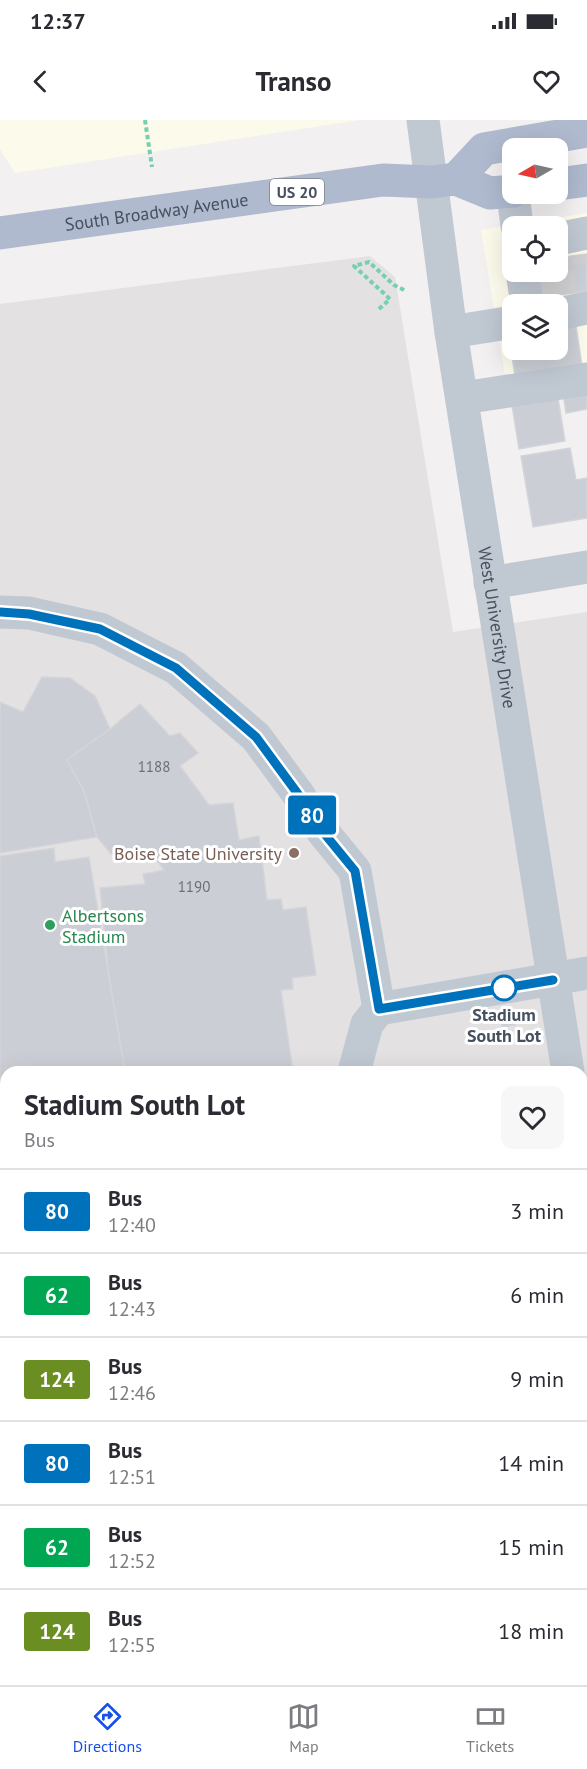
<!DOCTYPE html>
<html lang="en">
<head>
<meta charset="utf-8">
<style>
  :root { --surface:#fff; --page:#f7f7f7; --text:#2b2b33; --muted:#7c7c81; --line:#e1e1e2; --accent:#1650e6 }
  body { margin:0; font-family:"PT Sans",sans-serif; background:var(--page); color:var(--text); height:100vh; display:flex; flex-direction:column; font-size:22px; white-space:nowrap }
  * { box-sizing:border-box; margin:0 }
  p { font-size:20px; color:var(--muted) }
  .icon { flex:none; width:33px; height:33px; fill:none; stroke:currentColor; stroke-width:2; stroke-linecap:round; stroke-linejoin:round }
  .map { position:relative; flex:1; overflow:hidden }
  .drawer { position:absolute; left:0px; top:946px; width:588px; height:620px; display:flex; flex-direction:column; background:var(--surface); border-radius:18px 18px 0 0; box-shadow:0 6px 24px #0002 }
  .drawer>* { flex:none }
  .badge { padding:0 12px; border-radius:4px; font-size:21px; line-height:39px }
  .needle { width:39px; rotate:261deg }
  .fabs { position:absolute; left:502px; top:18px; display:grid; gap:12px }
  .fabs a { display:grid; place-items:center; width:66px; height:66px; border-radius:12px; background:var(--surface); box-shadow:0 6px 24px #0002; font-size:30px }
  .map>.badge { position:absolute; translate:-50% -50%; box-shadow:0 0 0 3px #fff }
  .round { display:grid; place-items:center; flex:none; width:63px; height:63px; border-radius:12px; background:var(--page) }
  .headline { display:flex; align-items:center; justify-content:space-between; height:102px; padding:0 24px }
  h1 { font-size:28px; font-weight:700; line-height:45px }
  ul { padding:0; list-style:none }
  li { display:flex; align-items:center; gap:18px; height:84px; padding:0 24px; border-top:2px solid var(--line) }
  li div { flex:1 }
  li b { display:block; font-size:22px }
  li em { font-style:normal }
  li .badge { min-width:66px; font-weight:700; text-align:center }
  .status { display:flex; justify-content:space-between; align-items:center; height:42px; padding:0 30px; background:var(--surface); direction:ltr }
  .status svg { height:16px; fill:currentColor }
  header { display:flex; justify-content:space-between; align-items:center; height:78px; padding:0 24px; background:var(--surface); font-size:27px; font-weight:700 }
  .tabs { display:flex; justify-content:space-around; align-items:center; height:84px; border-top:2px solid var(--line); background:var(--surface); font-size:16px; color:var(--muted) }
  .tabs a { display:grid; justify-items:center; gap:3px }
  .tabs .current { color:var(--accent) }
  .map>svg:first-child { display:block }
  .commercial { fill:#fcfaea; fill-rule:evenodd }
  .education { fill:#e3e1e2; fill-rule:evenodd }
  .green { fill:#bef0d9 }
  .building { fill:#ccced5; stroke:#d4d5db; stroke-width:1.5 }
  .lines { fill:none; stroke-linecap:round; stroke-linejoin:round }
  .minor-tunnel { stroke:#d0d0d3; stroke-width:33; stroke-dasharray:33 16; stroke-linecap:butt }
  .path { stroke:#75cfb1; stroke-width:4; stroke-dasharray:4.5 3; stroke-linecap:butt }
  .minor { stroke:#c0c8d2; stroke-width:33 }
  .major { stroke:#afbacf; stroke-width:33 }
  .line-casing { stroke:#fff; stroke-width:14 }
  .line { stroke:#0072bc; stroke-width:9 }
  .education-dot { fill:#8d6e63; stroke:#fff; stroke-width:2 }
  .leisure-dot { fill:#2e9e5b; stroke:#fff; stroke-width:2 }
  .stop-dot { fill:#fff; stroke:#0072bc; stroke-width:3 }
  .labels { text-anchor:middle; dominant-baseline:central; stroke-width:6; stroke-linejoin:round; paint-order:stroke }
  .number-label { font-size:15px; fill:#68707c }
  .shield { fill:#fff; stroke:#7e848e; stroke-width:1.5 }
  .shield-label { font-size:16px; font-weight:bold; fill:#47505e }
  .street-label { font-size:18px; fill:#47505e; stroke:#fff }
  .education-label { font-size:18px; fill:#785e54; stroke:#fff; text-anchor:end }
  .leisure-label { font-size:18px; fill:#27864d; stroke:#fff; text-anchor:start }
  .stop-label { font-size:18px; font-weight:bold; fill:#47505e; stroke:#fff }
</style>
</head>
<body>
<div class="status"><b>12:37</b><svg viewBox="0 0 49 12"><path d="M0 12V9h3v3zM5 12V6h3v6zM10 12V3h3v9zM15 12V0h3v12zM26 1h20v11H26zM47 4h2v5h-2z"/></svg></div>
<header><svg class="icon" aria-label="back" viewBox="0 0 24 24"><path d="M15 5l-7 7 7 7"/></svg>Transo<svg class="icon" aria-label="heart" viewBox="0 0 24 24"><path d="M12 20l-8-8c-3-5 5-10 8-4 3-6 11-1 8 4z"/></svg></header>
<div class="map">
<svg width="587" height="1565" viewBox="0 0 587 1565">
  <rect width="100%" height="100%" fill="#f2f0f0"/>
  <g class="commercial">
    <polygon points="0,0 360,0 15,53 0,29"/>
    <path d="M587,93V249L506,261L481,110ZM513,106H558V152H513ZM513,184H558V230H513Z"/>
  </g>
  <path class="education" d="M370,136L395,157L453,512L587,492V1565H0V184ZM6,952H582V1560H6Z"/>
  <polygon class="green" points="105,1560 410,1560 411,1565 106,1565"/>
  <g class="building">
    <polygon points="587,134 587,171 532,179 528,152 558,152 558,138"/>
    <polygon points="576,206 582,246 515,256 509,216 513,216 513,230 558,230 558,209"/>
    <polygon points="587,268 587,289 566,293 563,272"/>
    <polygon points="557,272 565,321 519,329 511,279"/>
    <polygon points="570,328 576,360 587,358 587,398 533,407 521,336"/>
    <polygon points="42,557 70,558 95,576 110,609 67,640 84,671 97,717 0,733 0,582 23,592"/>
    <polygon points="140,584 170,616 180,613 198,633 180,646 209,685 233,683 239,720 259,716 267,780 281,779 283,790 306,787 316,855 292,858 293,869 281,870 293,952 125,952 110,867 100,768 145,764 143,754 164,750 149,730 130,742 120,729 111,734 97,717 84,671 67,640 110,609"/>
    <polygon points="54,728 55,742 89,737 125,952 6,952 6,999 0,1000 0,736"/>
    <polygon points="514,893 515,905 502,907 500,895"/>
    <polygon points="6,1071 6,1182 0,1184 0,1075"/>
    <polygon points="0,1200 6,1227 6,1246 0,1246"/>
    <polygon points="516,1560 576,1560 577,1565 517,1565"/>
  </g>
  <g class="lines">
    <g class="minor-tunnel">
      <polyline points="586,134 587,142"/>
      <polyline points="557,152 560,175"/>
    </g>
    <g class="path">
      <polyline points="145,0 152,47"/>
      <polyline points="379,189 390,179 354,146 369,142 394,165 406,171"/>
    </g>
    <g class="minor">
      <path id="s1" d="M423,0L451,212L568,952"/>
      <polyline points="513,74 517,106"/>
      <polyline points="558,119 587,113"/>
      <polyline points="522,152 527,184"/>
      <polyline points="558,194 587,188"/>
      <polyline points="451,212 513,202"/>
      <polyline points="463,278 587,259"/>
      <polyline points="490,463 587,447"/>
      <polyline points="0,492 29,493 100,509 176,548 256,617 298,674 323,712 355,751 379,889"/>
      <polyline points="354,952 367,904 379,889 587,853"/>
      <polyline points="582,1035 587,1065"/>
      <polyline points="582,1156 587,1156"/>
      <polyline points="72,1565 72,1560"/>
    </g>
    <g class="major">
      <polyline points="456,59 484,29 587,11"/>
      <polyline points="558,64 587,60"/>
      <path id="s2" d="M0,113L383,60L432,62L456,59L490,73L513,71"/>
    </g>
  </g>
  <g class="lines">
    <defs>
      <polyline id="line" points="0,492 29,494 100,509 176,548 256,617 298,674 323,712 355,751 379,889 553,860"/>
    </defs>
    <use href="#line" class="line-casing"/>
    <use href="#line" class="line"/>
  </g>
  <circle class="education-dot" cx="294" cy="733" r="6"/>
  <circle class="leisure-dot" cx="50" cy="805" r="6"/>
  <circle class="stop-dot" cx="504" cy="868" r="12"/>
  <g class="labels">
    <g class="number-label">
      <text x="154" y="646">1188</text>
      <text x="194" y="766">1190</text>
    </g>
    <rect class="shield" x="270" y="59" width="54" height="26" rx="4.5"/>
    <g class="shield-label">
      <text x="297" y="72">US 20</text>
    </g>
    <g class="street-label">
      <text stroke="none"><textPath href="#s2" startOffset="158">South Broadway Avenue</textPath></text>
      <text stroke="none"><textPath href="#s1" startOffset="513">West University Drive</textPath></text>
    </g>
    <g class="education-label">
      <text x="282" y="733">Boise State University</text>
    </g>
    <g class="leisure-label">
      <text x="62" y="795">Albertsons<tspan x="62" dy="21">Stadium</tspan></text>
    </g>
    <g class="stop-label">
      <text x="504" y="894">Stadium<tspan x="504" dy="21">South Lot</tspan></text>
    </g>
  </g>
</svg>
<div class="fabs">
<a><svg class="needle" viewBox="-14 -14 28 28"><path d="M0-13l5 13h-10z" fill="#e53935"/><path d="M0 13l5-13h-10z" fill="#7c7c81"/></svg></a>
<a><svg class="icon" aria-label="locate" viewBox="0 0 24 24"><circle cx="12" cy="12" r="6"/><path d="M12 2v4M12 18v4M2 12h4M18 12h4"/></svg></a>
<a><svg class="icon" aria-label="layers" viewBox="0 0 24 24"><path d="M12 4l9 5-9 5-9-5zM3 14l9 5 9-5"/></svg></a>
</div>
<b class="badge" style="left:312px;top:695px;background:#0072bc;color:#fff">80</b>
<section class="drawer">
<div class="headline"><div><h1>Stadium South Lot</h1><p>Bus</p></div><a class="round"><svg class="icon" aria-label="heart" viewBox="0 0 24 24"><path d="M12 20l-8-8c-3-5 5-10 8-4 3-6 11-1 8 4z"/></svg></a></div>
<ul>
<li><span class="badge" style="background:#0072bc;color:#fff">80</span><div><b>Bus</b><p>12:40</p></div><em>3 min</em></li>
<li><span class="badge" style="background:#00a651;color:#fff">62</span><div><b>Bus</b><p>12:43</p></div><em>6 min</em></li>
<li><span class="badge" style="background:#6b8e23;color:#fff">124</span><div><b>Bus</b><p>12:46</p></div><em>9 min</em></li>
<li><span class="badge" style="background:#0072bc;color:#fff">80</span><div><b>Bus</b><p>12:51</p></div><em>14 min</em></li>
<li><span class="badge" style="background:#00a651;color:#fff">62</span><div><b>Bus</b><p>12:52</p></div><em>15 min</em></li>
<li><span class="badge" style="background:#6b8e23;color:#fff">124</span><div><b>Bus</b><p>12:55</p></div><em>18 min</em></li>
</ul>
</section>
</div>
<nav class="tabs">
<a class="current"><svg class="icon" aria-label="directions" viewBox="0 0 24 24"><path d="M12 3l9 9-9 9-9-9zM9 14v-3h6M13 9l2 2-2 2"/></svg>Directions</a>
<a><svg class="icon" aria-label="map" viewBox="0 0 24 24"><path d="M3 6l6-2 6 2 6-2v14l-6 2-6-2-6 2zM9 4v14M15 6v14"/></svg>Map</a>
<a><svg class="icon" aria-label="tickets" viewBox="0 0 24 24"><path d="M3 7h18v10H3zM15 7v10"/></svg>Tickets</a>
</nav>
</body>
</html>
